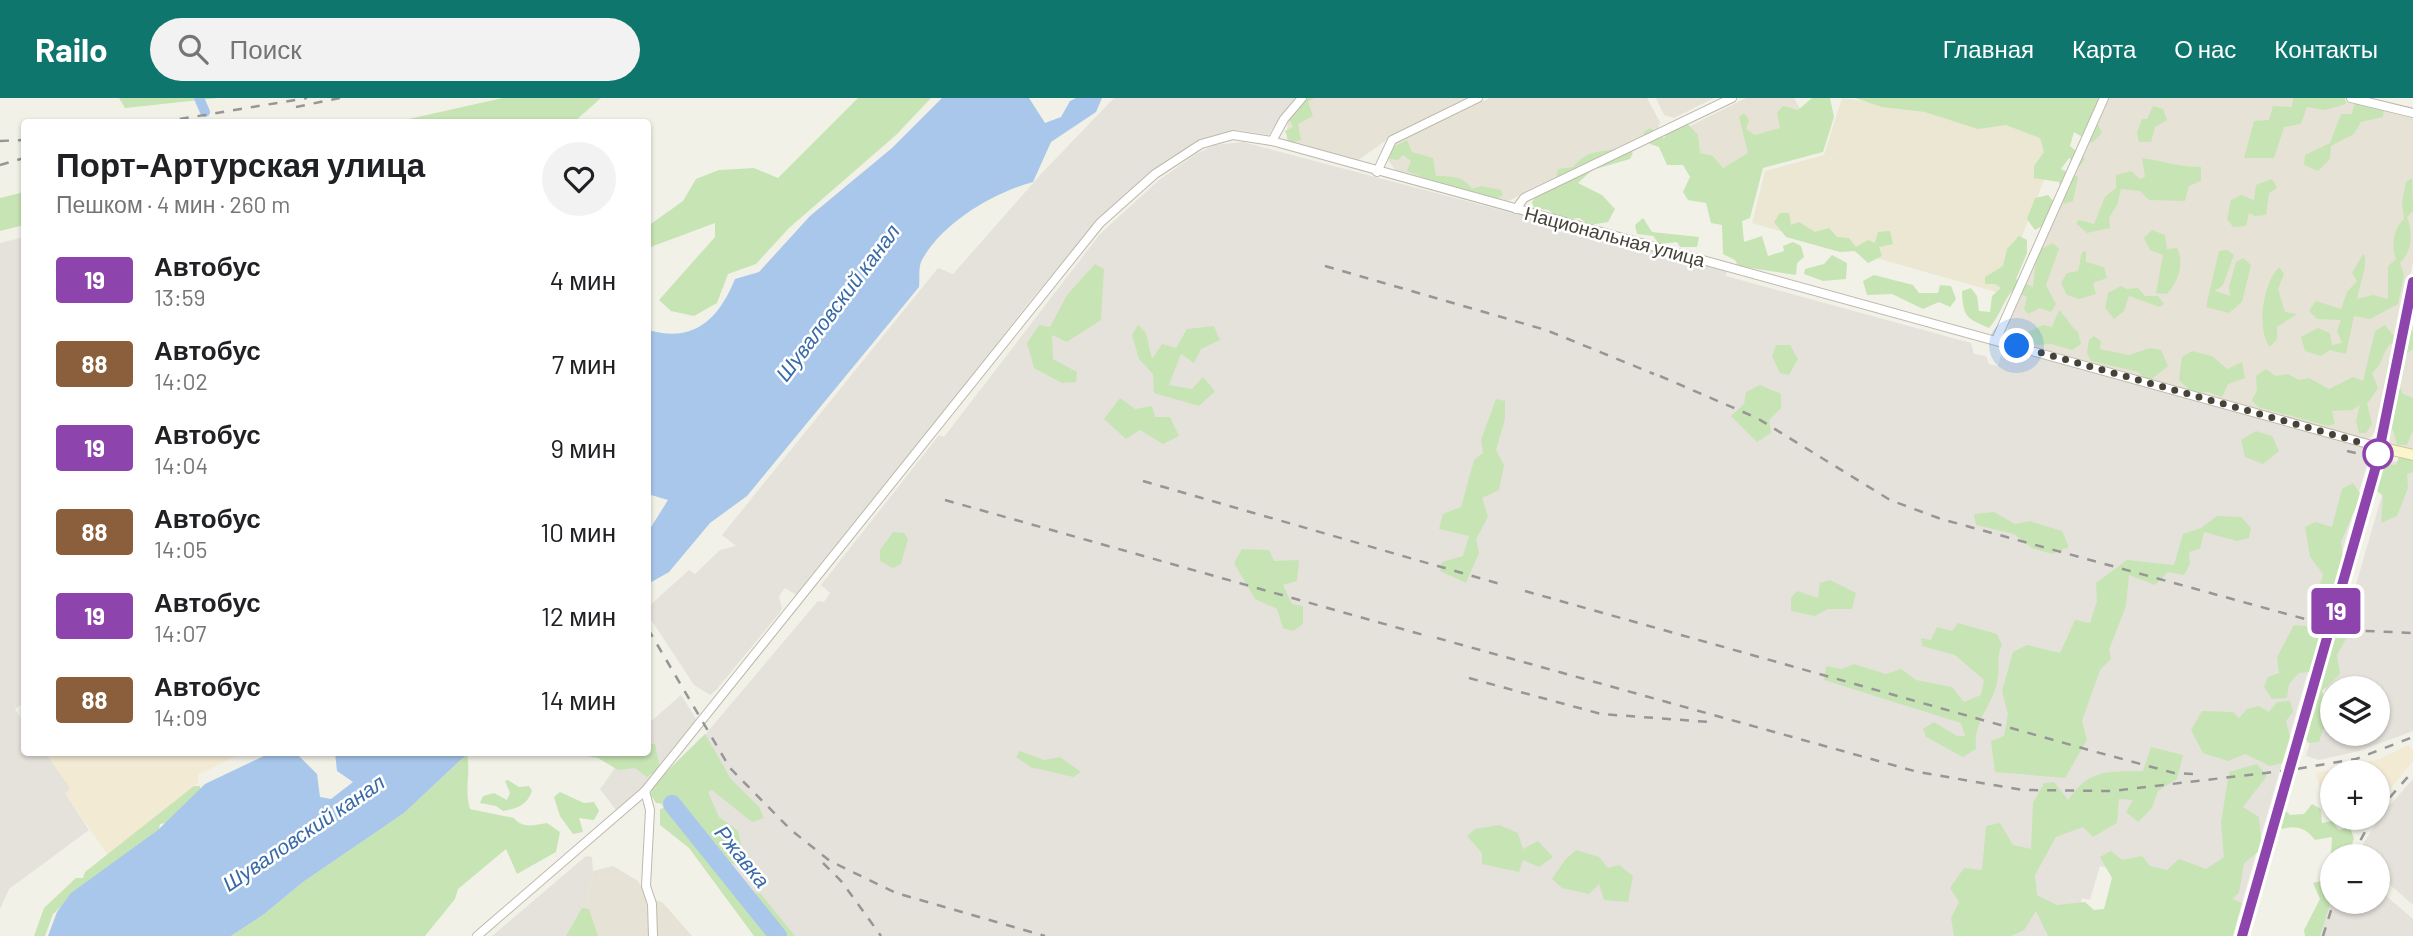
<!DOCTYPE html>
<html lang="ru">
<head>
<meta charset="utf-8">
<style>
  :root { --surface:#fff; --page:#f2f2f2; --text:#202124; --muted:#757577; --accent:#0f766e }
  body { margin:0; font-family:Barlow,sans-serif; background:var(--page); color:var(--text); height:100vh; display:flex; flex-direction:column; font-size:26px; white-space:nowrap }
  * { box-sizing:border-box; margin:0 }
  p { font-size:23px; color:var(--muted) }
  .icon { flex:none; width:38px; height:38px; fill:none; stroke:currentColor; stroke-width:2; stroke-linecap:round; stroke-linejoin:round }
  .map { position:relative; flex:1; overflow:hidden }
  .side { position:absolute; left:21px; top:21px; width:630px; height:637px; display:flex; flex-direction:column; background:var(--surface); border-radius:7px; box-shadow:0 2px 5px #0004 }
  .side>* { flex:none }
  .badge { padding:0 14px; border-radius:5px; font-size:24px; line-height:46px }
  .buttons { position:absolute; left:2320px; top:578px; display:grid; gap:14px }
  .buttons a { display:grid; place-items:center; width:70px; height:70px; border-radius:50%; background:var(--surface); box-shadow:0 2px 5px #0004; font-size:35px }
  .you { position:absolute; width:35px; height:35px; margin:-18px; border:5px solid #fff; border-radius:50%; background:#1a73e8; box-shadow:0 0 0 10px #1a73e833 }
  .map>.badge { position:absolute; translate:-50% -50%; box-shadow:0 0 0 4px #fff }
  .round { display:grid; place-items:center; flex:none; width:74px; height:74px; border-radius:37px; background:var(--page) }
  .head { display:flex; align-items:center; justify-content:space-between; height:119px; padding:0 35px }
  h1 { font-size:33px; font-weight:700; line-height:52px }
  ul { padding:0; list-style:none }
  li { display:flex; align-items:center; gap:21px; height:84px; padding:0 35px }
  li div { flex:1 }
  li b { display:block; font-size:26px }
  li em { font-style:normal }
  li .badge { min-width:77px; font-weight:700; text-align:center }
  header { display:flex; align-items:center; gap:42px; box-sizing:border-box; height:98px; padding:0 35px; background:var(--accent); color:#fff }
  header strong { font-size:33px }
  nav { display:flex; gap:38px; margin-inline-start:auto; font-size:24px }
  .search { width:490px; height:63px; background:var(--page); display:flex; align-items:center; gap:18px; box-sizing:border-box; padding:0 24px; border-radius:38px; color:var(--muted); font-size:26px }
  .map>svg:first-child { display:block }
  .residential { fill:#e6e3d6 }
  .commercial { fill:#f3ead4 }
  .industrial { fill:#e5e2dc; fill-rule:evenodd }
  .education { fill:#ebe7d3 }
  .green { fill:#c7e4b4 }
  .water { fill:#a9c7eb }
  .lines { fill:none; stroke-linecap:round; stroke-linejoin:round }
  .canal { stroke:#a9c7eb; stroke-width:10 }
  .river { stroke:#a9c7eb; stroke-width:18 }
  .street-casing { stroke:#bdb9ab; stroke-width:10 }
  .secondary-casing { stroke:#cfc89a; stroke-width:12 }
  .street { stroke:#fff; stroke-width:8 }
  .secondary { stroke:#faf5ca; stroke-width:10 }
  .rail { stroke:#969696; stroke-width:2.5; stroke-dasharray:9 9; stroke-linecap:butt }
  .line-casing { stroke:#fff; stroke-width:16 }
  .line { stroke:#8e44ad; stroke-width:10 }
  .walk { stroke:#454237; stroke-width:7; stroke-dasharray:0 12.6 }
  .stop-dot { fill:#fff; stroke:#8e44ad; stroke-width:3.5 }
  .labels { text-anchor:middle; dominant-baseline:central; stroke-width:5; stroke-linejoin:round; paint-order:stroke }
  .street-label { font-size:19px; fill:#454237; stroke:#fff }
  .water-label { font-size:21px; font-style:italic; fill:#386aa9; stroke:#fff }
</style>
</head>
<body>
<header>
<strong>Railo</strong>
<div class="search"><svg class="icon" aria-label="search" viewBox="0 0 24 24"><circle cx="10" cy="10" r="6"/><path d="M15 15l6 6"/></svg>Поиск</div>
<nav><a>Главная</a><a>Карта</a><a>О нас</a><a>Контакты</a></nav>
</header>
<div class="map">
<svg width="2413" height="838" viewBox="0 0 2413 838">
  <rect width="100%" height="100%" fill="#f2f1e8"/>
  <g class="residential">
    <polygon points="1312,0 1471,0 1388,41 1357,63 1286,43 1288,23"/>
    <polygon points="1490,0 1647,0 1660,24 1658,31 1508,103 1414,80 1396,73 1388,62 1394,46"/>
    <polygon points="1656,0 1714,0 1674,20 1664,17"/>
    <polygon points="1746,0 1794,0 1809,26 1761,56 1697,79 1678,34"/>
    <polygon points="2109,0 2335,0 2413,20 2413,165 2376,332 2370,340 2364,341 2015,243 2008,234 2009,221"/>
    <polygon points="2413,204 2413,354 2393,349 2386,343"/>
    <polygon points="613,768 638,783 646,798 649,838 584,838 583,825 593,773"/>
    <polygon points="657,802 663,805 692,838 655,838 654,805"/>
  </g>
  <g class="commercial">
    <polygon points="2408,647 2413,653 2413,663 2378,706 2378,674 2333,674 2333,691 2320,694 2316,675 2379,661"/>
    <polygon points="45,655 242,655 198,677 198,685 109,759 65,695"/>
  </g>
  <g class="industrial">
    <polygon points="1114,0 1296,0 1268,37 1238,32 1196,45 1099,121 1030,203 798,498 785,490 779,498 782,511 778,517 716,592 710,597 694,587 648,517 648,509 689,472 695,476 720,452 736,448 722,437 938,170 953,176 1041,76"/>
    <polygon points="1243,44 1727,172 1726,178 1971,245 1974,256 1986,258 1989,266 1998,268 2003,250 2365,350 2369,359 2242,805 2100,768 2090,802 2082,800 2071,838 759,838 654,697 818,503 824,504 830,495 821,487 939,337 944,339 1100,136 1159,82 1196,56 1214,47"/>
    <polygon points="24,139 24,604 15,611 24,625 24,654 45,655 70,690 65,695 89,732 9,791 0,811 0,145"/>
    <path d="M2392,363L2413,367V633L2359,653L2319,662L2306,658ZM2333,590H2378V635H2333Z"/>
    <polygon points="681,597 698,624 641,691 616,712 600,691 626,655 648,654 648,626"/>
    <polygon points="2413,681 2413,807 2378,776 2378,758 2356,757 2382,716"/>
    <polygon points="586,758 592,759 593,773 583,825 584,838 492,838"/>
    <polygon points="2333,785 2333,803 2378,803 2378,791 2413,821 2413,838 2316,838"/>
  </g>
  <polygon class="education" points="1842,0 2063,33 2000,195 1752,125 1765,73 1824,57"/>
  <g class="green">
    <polygon points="119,0 219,0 125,10"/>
    <polygon points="503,0 601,0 574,24 395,24"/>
    <polygon points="858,0 931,0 896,37 789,130 756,166 728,176 717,205 694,218 671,213 659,202 715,139 715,125 648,150 648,128 683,103 696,81 719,72 754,70 778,80"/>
    <polygon points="1301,0 1314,0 1308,4 1313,18 1298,26 1301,42 1290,45 1285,33 1293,29 1286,15"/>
    <polygon points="1812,0 1830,0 1834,19 1823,54 1763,70 1750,120 1742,123 1744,144 1762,138 1768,158 1784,153 1783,148 1793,144 1801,148 1804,159 1797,165 1796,177 1738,168 1735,162 1723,156 1722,127 1711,125 1706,105 1688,102 1683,94 1690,79 1683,67 1667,67 1659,49 1650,46 1643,35 1650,30 1664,40 1674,24 1683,21 1698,37 1700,55 1713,58 1723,70 1748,55 1739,19 1744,15 1749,22 1746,31 1755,37 1780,30 1777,15 1783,8 1798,12"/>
    <polygon points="1855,0 2106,0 2094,18 2102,35 2092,45 2074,34 2070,48 2085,61 2080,68 2069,60 2061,71 2078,79 2073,103 2064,106 2059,84 2034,80 2034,68 2044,54 2040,40 2006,27 1978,31 1925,14 1882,9"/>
    <polygon points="2293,0 2345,0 2346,6 2325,12 2307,9 2301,26 2284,29 2274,60 2244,60 2254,23 2269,22 2273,8 2292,9"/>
    <polygon points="2355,3 2384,10 2383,19 2361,24 2354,36 2331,48 2330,61 2318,73 2304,67 2305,57 2330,45 2341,16 2352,16"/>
    <polygon points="2153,8 2163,11 2167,22 2155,29 2151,44 2139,44 2137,35 2142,21 2147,21"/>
    <path d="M1407,42L1412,54L1433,60L1436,78C1450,78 1464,78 1472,91L1481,88L1501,92L1503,97L1496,101L1437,85L1407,73L1411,63L1403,57L1398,62L1389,61L1393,49Z"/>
    <path d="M1624,48L1633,55L1630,61L1592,72L1578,85L1602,97L1615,111L1608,124L1590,127L1579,120C1568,121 1557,122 1549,112L1534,110L1532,104L1546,85L1556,80L1558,71L1573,69C1591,48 1601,57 1624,48Z"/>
    <path d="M2142,60C2164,63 2179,69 2201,69V83L2189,88L2185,103L2149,102L2140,93L2121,91L2117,107L2109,120L2110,130L2087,135L2076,125L2079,122L2094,126L2105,99L2116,90V77L2131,73L2140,81L2145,79Z"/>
    <path d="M2412,80L2413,113L2407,119C2413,135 2413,152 2400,165L2404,177L2398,206L2370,221L2354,218L2346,256L2330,252L2321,258L2305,253L2301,239L2318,230L2330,235L2332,247L2342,245L2337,233L2341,222L2317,221L2309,213L2316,203L2341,211L2347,194L2357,183L2352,175L2363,156L2365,158C2366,174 2360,185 2357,201L2373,197L2388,201V168L2396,161C2391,148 2393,131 2404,121L2402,105L2406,84Z"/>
    <polygon points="2272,81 2277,90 2269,95 2266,117 2255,118 2249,115 2246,128 2233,129 2227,121 2231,102 2241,97 2254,102 2256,87"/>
    <polygon points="24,94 24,127 0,133 0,100"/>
    <polygon points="2048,97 2054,104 2044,127 2035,132 2027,121 2035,100"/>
    <polygon points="1780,115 1789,115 1791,127 1799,124 1815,134 1829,130 1837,139 1849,140 1856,149 1868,142 1875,145 1878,134 1890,133 1893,146 1879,149 1882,158 1868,165 1855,153 1840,154 1786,139 1774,124"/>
    <polygon points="1643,120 1652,134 1699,139 1697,149 1680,149 1677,144 1659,146 1653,138 1637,136 1635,127"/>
    <path d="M2152,132L2165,137L2167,151L2177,150C2185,165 2178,184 2167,196L2156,195L2163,157L2150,152L2144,140Z"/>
    <path d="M2019,138L2027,142V155L2016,181L2033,189L2037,153L2053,145L2059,151L2046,187L2056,206L2051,214L2040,210L2028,216L2024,211L2027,199L2012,193C2002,205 2000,218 1989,230C1966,220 1963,219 1962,193L1971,190L1977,198L1979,213L1990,214L1992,198L2001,190L1995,186H1985V179L2003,168L2007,151Z"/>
    <polygon points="2227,152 2234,157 2223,187 2215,193 2230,198 2229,189 2236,164 2243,160 2251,167 2242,204 2229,215 2206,209 2219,153"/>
    <polygon points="2086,153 2086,164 2104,169 2107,180 2093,185 2096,196 2079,201 2067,197 2061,185 2067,175 2078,173 2082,154"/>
    <polygon points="1832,157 1847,165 1846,181 1823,183 1804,176 1805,171 1824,166"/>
    <polygon points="1095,166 1104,171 1101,222 1067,244 1052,237 1053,261 1077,274 1076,284 1062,285 1034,270 1027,245 1039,227 1050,229 1067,197"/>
    <path d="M2279,169L2284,176L2278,191L2285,214L2297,216L2277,229V241L2270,249C2256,232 2263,185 2279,169Z"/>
    <polygon points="1874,177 1913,187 1919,195 1938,195 1940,187 1951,188 1956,201 1950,209 1939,204 1923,211 1892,196 1867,197 1863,183"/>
    <polygon points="2121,188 2127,191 2138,190 2145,198 2158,198 2164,206 2160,209 2129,198 2124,213 2114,221 2105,210 2108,195"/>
    <path d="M2059,212C2067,219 2069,227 2078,234L2081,246L2072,252L2051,246L2033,247L2028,234L2043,227L2052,229Z"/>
    <polygon points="1138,227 1146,235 1152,261 1162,246 1176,250 1187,231 1214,228 1220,242 1201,251 1194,265 1181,256 1169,287 1192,291 1203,279 1215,293 1199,308 1154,295 1153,276 1139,261 1132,237"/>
    <path d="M2385,227L2393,237L2408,231L2413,233V251L2403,258L2391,245C2382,255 2383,266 2372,275L2378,290L2367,306L2372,326L2366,335H2359L2356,323L2360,307L2352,312L2332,313L2335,326L2328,328L2258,309L2252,302L2257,292L2256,278L2266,271L2275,278L2288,276L2299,282L2309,280L2329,291L2353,279L2363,283L2375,233Z"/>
    <polygon points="2094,238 2101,243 2100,251 2129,257 2150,250 2161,252 2168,268 2148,284 2138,274 2091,263 2087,255 2089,242"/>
    <polygon points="1776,247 1790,247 1798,261 1789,277 1780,275 1772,258"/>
    <polygon points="2192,253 2212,258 2227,271 2242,264 2245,280 2228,286 2222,299 2208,294 2193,295 2179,282 2182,259"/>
    <polygon points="2394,263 2402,273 2398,285 2403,296 2413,300 2413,332 2407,347 2397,347 2393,332 2385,329 2379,308 2386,301 2383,291 2388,264"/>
    <polygon points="1760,287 1781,296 1781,310 1769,322 1771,335 1757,344 1731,318 1744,306 1746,294"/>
    <polygon points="1120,300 1135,311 1152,308 1155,319 1170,319 1179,338 1163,346 1140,332 1126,341 1104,321"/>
    <polygon points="1496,301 1505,303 1505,321 1496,352 1504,367 1499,392 1482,400 1488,419 1476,441 1479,455 1466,485 1440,473 1442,464 1463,458 1469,438 1439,431 1443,416 1461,409 1474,362 1483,355 1481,342"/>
    <polygon points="2256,333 2272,338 2279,353 2263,366 2245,359 2241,342"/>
    <polygon points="2413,357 2413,374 2407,376 2408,390 2397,418 2381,425 2383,398 2370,387 2373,372 2387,366 2396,367 2399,358"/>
    <polygon points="2353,385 2361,397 2341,444 2343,460 2329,513 2320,517 2314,509 2323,476 2310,459 2305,429 2315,424 2332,429 2342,391"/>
    <polygon points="1994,414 2015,426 2030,423 2062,433 2069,449 2052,456 2032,450 2014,436 1976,427 1974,416"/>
    <polygon points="2217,418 2241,419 2251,430 2249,440 2237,443 2204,434 2200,451 2189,454 2190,466 2184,477 2168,474 2155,487 2129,477 2126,508 2109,552 2111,561 2100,572 2082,623 2087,642 2065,680 1995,674 1991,643 2004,638 2008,616 2002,593 2013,554 2027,547 2060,555 2075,522 2090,525 2097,503 2096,485 2127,462 2174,467 2183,436 2201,430"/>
    <polygon points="893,434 904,435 908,441 901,466 893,470 880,463 880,452"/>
    <polygon points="1242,451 1269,452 1274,463 1299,462 1297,483 1283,487 1292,506 1303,508 1303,526 1293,533 1283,530 1277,511 1255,501 1234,465"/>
    <polygon points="1830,482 1856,495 1852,511 1828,511 1815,518 1791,513 1791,500 1797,493 1818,500 1820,485"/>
    <polygon points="2339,524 2348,537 2337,557 2340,576 2322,593 2329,612 2319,644 2308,645 2301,630 2326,535"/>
    <path d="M1958,525L1997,536L2002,547C1996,559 2000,566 1998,579C1994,609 1973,619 1976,651L1963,659L1926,639L1923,631L1934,624L1957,638H1965L1961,625L1824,582L1826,568L1842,571L1854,566L1886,576L1901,571L1916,582L1952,589L1964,604L1981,597L1984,582L1955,557L1922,548L1921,540L1931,542L1937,529L1952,533Z"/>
    <polygon points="2294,527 2316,529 2320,539 2310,574 2299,575 2289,586 2287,600 2272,601 2264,589 2268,579 2279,575 2277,559"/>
    <polygon points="2290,603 2293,614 2286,623 2290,639 2282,665 2270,668 2245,656 2228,663 2203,655 2191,632 2202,613 2233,614 2239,620 2247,611 2259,608 2269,614 2277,604"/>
    <polygon points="705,636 731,681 759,709 764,720 752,724 712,692 708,694 719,719 738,733 744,758 738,768 724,762 681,708 656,705 651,697 652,688"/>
    <polygon points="648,645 655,646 660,670 647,679 635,670 618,672 598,660 570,655 648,654"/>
    <path d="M2151,649L2183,657L2177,681L2158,693L2152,710L2138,724L2126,714L2133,702L2119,701L2117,725L2093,739L2083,729L2056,739L2035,777L2037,797L2057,807L2085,804L2094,812L2104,811L2112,780L2100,759L2111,753L2122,762L2142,758L2150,768L2167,772L2179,761L2206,771L2224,759L2221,725L2229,674L2257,666L2267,678L2243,709L2259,719L2262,751L2244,765L2239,795L2232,801L2242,805L2233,838H2048L2036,813L2024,832L2011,838H1954L1951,820L1959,804L1950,790L1964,770L1982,772L1986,728L2000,725L2013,747L2031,751L2033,705L2044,685L2054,684L2068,702C2090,670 2108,674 2143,673Z"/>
    <polygon points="1020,653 1044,662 1060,659 1081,674 1073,679 1030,669 1016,659"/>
    <path d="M467,656C471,675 464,691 470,711L514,720C522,731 535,727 547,725L560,734L556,754L517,776L506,751L458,791L455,801L425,838H231L263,817L303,784L404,715Z"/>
    <path d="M508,682L519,689L529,688L532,693C526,708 518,710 503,713L496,708L480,705L483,698L494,695L507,702L510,695L505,683Z"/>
    <polygon points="194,688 200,688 200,693 172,724 160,726 158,737 85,787 53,816 45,838 34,838 44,810 76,780 83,780 85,774"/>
    <polygon points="560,694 584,705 594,704 599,713 594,722 579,720 583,734 573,736 560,718 554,699"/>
    <path d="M2312,706L2321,711L2322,725L2332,723L2339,732L2350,729L2354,741L2347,758H2333L2330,806L2320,838H2305L2304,832L2320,801L2313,785L2324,782L2331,756L2332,739L2315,742C2306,730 2296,727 2282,731L2275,718L2285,712L2290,717L2304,716Z"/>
    <polygon points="670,708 682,712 743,792 761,796 795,838 754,838 689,750 660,727 660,711"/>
    <polygon points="1499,727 1518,735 1523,751 1538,743 1553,759 1539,769 1523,762 1519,774 1482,766 1482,755 1467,738 1475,731"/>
    <polygon points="1576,752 1599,759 1608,770 1619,767 1633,778 1628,804 1604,802 1599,786 1589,796 1562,790 1552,781 1565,762"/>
    <polygon points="582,810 589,811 598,838 566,838"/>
  </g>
  <g class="water">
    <path d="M942,0H1029L1045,25L1061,19L1070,3L1076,0H1102L1096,14L1051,44L1033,84C993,95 942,125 922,162C918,169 920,181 919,189L747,398L710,425L669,474L648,486V434L668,402L648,396V232C694,245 718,222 735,181L759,174L810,118L892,50Z"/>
    <polygon points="270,655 297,656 317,676 320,699 331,701 353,684 337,673 335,655 387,655 391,658 394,654 467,656 404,715 303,784 263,817 231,838 48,838 57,814 71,795 158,732 205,686"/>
  </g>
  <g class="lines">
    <polyline class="canal" points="199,0 205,14"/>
    <polyline class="river" points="672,706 778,838"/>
    <defs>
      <g id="street">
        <polyline points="2351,0 2413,15"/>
        <polyline points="1272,43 1284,21 1302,0"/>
        <polyline points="1377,74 1392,42 1478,0"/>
        <polyline points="1516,111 1524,100 1732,0"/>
        <polyline points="1996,242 2104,0"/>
        <polyline points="645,693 650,712 646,788 652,806 653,838"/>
        <polyline points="477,838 645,693 1100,125 1155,76 1201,46 1233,37 1272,43 2379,349 2413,184"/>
      </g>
      <polyline id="secondary" points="2242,838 2340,497 2379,349 2413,357"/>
    </defs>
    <use href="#street" class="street-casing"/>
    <use href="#secondary" class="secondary-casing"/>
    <use href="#street" class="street"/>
    <use href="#secondary" class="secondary"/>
    <g class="rail">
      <polyline points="296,9 340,0"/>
      <polyline points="162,24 307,0"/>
      <polyline points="0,43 24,42"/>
      <polyline points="0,67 24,60"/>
      <polyline points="1325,168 1546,232 1654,276"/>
      <polyline points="1660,278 1757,320 1890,402 1941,421 2345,532 2413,535"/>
      <polyline points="2347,353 2385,362"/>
      <polyline points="1143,383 1500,486"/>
      <polyline points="945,402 1427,538"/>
      <polyline points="1525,493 2089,652 2174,675 2194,676"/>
      <polyline points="648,531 730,670 791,732 830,763 896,795 1045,838"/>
      <polyline points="1437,540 1918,674 2023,692 2112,693 2291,672 2356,661 2413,639"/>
      <polyline points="1469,580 1601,616 1709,624"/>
      <polyline points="2378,713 2413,673"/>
      <polyline points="2352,758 2373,719"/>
      <polyline points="823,765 842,784 881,838"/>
      <polyline points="2323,838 2334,803"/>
    </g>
  </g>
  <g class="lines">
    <defs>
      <polyline id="line" points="2242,838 2376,368 2413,184"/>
    </defs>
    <use href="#line" class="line-casing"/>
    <use href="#line" class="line"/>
    <polyline class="walk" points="2017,248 2356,343 2378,356"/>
  </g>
  <circle class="stop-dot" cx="2378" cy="356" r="14"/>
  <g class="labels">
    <g class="street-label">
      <text transform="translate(1615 138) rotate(15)">Национальная улица</text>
    </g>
    <g class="water-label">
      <text transform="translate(837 204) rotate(-53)">Шуваловский канал</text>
      <text transform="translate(303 734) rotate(-34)">Шуваловский канал</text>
      <text transform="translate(743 758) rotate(51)">Ржавка</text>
    </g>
  </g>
</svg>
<div class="buttons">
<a><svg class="icon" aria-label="layers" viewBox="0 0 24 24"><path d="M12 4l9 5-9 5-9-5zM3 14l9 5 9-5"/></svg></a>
<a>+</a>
<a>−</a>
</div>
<div class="you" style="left:2017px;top:248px"></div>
<b class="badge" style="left:2336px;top:513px;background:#8e44ad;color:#fff">19</b>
<section class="side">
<div class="head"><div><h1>Порт-Артурская улица</h1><p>Пешком · 4 мин · 260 m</p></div><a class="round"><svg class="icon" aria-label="heart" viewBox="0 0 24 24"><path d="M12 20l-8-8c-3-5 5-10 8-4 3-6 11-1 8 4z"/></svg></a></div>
<ul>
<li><span class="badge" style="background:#8e44ad;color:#fff">19</span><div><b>Автобус</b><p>13:59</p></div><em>4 мин</em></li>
<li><span class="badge" style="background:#8b5e3c;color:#fff">88</span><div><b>Автобус</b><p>14:02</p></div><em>7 мин</em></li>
<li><span class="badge" style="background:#8e44ad;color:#fff">19</span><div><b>Автобус</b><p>14:04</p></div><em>9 мин</em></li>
<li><span class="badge" style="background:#8b5e3c;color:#fff">88</span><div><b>Автобус</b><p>14:05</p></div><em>10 мин</em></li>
<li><span class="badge" style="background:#8e44ad;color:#fff">19</span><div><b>Автобус</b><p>14:07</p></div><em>12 мин</em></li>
<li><span class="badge" style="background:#8b5e3c;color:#fff">88</span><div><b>Автобус</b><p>14:09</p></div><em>14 мин</em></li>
</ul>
</section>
</div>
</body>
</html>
